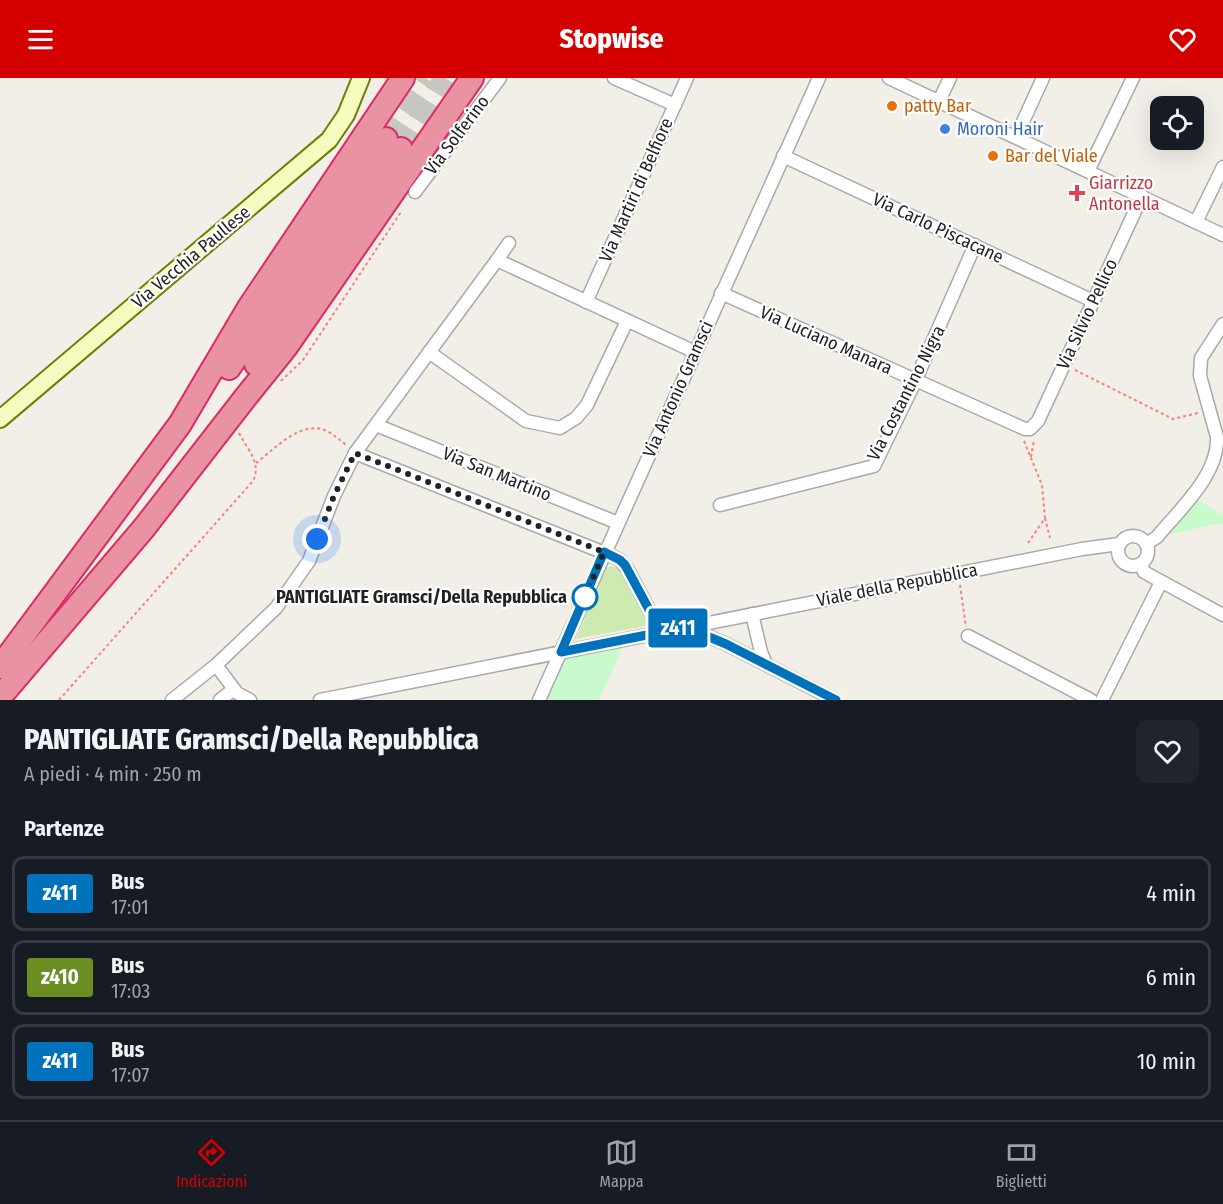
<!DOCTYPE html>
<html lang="it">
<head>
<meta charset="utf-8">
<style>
  :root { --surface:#171b24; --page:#20242c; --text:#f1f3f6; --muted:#9ea1a6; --line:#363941; --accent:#d40000 }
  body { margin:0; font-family:"Fira Sans Condensed",sans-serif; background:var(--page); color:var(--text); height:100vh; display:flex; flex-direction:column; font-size:22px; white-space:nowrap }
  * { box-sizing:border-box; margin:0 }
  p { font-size:20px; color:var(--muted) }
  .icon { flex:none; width:33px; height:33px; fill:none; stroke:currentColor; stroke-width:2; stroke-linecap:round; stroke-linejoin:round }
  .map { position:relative; height:622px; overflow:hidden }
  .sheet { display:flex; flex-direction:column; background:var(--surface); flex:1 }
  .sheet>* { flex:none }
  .badge { padding:0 12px; border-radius:4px; font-size:21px; line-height:39px }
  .controls { position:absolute; left:1150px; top:18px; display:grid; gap:12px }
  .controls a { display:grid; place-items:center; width:54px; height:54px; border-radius:12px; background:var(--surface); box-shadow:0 6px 24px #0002; font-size:30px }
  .you { position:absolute; width:30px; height:30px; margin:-15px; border:4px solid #fff; border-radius:50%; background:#1a73e8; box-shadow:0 0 0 9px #1a73e833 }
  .map>.badge { position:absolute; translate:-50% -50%; box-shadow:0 0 0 3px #fff }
  h2 { padding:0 24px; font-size:22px; line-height:54px }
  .round { display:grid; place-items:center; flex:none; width:63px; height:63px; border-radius:12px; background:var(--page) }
  .head { display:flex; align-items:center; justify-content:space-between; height:102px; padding:0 24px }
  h1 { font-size:28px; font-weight:800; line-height:45px }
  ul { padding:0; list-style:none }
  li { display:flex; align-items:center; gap:18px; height:75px; margin:0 12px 9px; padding:0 12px; border:3px solid var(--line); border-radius:12px }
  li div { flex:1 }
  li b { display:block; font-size:22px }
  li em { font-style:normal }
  li .badge { min-width:66px; font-weight:700; text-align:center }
  header { display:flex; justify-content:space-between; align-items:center; height:78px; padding:0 24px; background:var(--accent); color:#fff; font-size:27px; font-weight:800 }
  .menu { display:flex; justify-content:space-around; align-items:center; height:84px; border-top:2px solid var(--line); background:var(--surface); font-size:16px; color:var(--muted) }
  .menu a { display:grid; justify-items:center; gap:3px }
  .menu .current { color:var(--accent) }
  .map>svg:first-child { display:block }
  .grass { fill:#cdebb0 }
  .park { fill:#c8facc }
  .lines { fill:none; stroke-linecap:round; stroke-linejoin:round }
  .highway-tunnel { stroke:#c8c6c1; stroke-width:22; stroke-dasharray:22 11; stroke-linecap:butt }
  .street-casing { stroke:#a9a9a9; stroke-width:15 }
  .secondary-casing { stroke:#707d05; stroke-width:20 }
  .highway-casing { stroke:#dc2a67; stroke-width:26 }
  .path { stroke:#fa8072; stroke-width:2; stroke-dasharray:3 3; stroke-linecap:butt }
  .street { stroke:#fff; stroke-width:12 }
  .secondary { stroke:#f7fabf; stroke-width:16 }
  .highway { stroke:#e892a2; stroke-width:22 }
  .line-casing { stroke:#fff; stroke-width:14 }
  .line { stroke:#0072bc; stroke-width:9 }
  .walk { stroke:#222; stroke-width:6; stroke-dasharray:0 10.8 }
  .food-dot { fill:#e8710a; stroke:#fff; stroke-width:2 }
  .shop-dot { fill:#3f7fe0; stroke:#fff; stroke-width:2 }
  .health-dot { fill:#e0444e; stroke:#fff; stroke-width:2 }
  .stop-dot { fill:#fff; stroke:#0072bc; stroke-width:3 }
  .labels { text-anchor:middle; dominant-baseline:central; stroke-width:4.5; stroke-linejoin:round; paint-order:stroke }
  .food-label { font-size:18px; fill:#c56008; stroke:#fff; text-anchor:start }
  .shop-label { font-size:18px; fill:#366cbe; stroke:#fff; text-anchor:start }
  .street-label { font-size:18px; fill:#222; stroke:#fff }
  .health-label { font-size:18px; fill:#be3a42; stroke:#fff; text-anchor:start }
  .stop-label { font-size:18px; font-weight:bold; fill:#222; stroke:#fff; text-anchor:end }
</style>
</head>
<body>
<header><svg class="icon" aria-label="menu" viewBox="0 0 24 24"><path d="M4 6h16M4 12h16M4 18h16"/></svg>Stopwise<svg class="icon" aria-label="heart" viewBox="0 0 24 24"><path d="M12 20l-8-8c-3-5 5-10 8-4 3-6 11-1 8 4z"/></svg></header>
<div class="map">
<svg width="1223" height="622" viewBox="0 0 1223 622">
  <rect width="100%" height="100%" fill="#f2efe9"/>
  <polygon class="grass" points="611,488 621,491 649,541 645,548 576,561 605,491"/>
  <g class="park">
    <polygon points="1197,422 1223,436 1223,446 1214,446 1169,457"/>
    <polygon points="624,566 599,622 547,622 567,579"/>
  </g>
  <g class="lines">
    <g class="highway-tunnel">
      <polyline points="386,61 427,1"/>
      <polyline points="401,71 445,0"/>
    </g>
    <defs>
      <g id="street">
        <polyline points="614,0 675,27"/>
        <polyline points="889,0 1223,157"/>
        <polyline points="939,23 950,0"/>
        <polyline points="1016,59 1043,0"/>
        <polyline points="783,78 1093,223"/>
        <polyline points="1088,93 1133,0"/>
        <polyline points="415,114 500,0"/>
        <polyline points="1196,144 1223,89"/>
        <polyline points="497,182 509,165"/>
        <polyline points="721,215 1025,351 1030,351 1038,343 1142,118"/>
        <polyline points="586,224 687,0"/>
        <polyline points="429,274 526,343 560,350 576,340 587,327 627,243"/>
        <polyline points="376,347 618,445"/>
        <polyline points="355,375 612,478 620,482 628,492 653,539 677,551"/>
        <polyline points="720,427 874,388 913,308 975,167"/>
        <circle cx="1133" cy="473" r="15"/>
        <path d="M1146,466L1157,459C1179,432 1219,397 1217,359L1200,298L1201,280L1223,246"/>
        <polyline points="1141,486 1144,494 1223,537"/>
        <polyline points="752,536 761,574 766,586"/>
        <polyline points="686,549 726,566 835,622"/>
        <polyline points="968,558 1091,622"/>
        <polyline points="216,587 237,615 250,622"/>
        <polyline points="172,622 216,587 276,530 309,483 334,418 355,375 497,182 695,274"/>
        <polyline points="220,622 234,611"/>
        <polyline points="320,622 1082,471 1119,466"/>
        <polyline points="539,622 819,0"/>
        <polyline points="1102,622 1161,504"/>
      </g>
      <polyline id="secondary" points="0,341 329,62 346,37 361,0"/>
      <g id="highway">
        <polyline points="256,286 401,71"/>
        <polyline points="229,290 386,61"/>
        <polyline points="0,589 180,346 248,231 403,0"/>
        <polyline points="0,619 144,450 245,320 286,269 472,0"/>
      </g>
    </defs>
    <use href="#street" class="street-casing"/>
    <use href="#secondary" class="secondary-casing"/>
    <use href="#highway" class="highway-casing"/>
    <g class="path">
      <polyline points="1075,292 1173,341 1198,335"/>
      <polyline points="281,303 303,282 401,134"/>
      <polyline points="1024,363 1042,407 1045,440 1028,465"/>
      <polyline points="1031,379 1034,362"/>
      <path d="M256,385C275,371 301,341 327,353C334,357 340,362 346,367"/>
      <polyline points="1045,440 1050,460"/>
      <polyline points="960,507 966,549"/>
      <path d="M59,622L253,403C262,385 247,371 239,355"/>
    </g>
    <use href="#street" class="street"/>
    <use href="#secondary" class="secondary"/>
    <use href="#highway" class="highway"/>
  </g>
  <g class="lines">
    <defs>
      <polyline id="line" points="662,554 561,574 604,474 620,482 625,487 653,539 676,551 685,549 726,566 836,622"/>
    </defs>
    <use href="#line" class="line-casing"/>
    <use href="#line" class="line"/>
    <polyline class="walk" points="317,461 334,418 355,375 604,474 585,519"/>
  </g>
  <g class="food-dot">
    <circle cx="892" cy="28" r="6"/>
    <circle cx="993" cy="78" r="6"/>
  </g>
  <circle class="shop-dot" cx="945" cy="51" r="6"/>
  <path class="health-dot" d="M1074 106h6v6h6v6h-6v6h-6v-6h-6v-6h6z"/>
  <circle class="stop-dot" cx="585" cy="519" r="12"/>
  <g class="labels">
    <g class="food-label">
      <text x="904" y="28">patty Bar</text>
      <text x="1005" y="78">Bar del Viale</text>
    </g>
    <g class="shop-label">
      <text x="957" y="51">Moroni Hair</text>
    </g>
    <g class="street-label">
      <text transform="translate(457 57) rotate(-53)">Via Solferino</text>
      <text transform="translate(636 112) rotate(-66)">Via Martiri di Belfiore</text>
      <text transform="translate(938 150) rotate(25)">Via Carlo Piscacane</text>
      <text transform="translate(191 179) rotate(-40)">Via Vecchia Paullese</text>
      <text transform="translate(1087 236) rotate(-65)">Via Silvio Pellico</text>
      <text transform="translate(826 262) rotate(24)">Via Luciano Manara</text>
      <text transform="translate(678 311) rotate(-66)">Via Antonio Gramsci</text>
      <text transform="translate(906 315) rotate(-63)">Via Costantino Nigra</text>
      <text transform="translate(497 396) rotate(22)">Via San Martino</text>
      <text transform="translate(897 507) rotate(-11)">Viale della Repubblica</text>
    </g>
    <g class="health-label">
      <text x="1089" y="105">Giarrizzo<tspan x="1089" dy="21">Antonella</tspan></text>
    </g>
    <g class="stop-label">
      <text x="567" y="519">PANTIGLIATE Gramsci/Della Repubblica</text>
    </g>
  </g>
</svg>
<div class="controls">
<a><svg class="icon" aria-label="locate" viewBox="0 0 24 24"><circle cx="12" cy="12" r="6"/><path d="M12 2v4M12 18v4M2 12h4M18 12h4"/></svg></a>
</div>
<div class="you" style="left:317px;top:461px"></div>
<b class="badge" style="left:678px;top:550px;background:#0072bc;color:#fff">z411</b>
</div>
<section class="sheet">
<div class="head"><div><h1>PANTIGLIATE Gramsci/Della Repubblica</h1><p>A piedi · 4 min · 250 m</p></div><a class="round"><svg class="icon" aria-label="heart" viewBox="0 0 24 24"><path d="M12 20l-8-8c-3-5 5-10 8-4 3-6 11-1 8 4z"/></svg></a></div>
<h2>Partenze</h2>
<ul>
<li><span class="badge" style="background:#0072bc;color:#fff">z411</span><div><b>Bus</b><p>17:01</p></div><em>4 min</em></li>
<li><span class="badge" style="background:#6b8e23;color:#fff">z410</span><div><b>Bus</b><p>17:03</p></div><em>6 min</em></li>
<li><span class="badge" style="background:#0072bc;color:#fff">z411</span><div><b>Bus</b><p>17:07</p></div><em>10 min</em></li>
</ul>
</section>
<nav class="menu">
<a class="current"><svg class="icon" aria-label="directions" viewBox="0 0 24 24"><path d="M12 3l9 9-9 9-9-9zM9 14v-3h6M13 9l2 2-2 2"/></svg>Indicazioni</a>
<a><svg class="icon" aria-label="map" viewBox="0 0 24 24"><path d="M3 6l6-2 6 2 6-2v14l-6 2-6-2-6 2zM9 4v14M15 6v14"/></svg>Mappa</a>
<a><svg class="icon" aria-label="tickets" viewBox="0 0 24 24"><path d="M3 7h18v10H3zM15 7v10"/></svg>Biglietti</a>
</nav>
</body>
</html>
